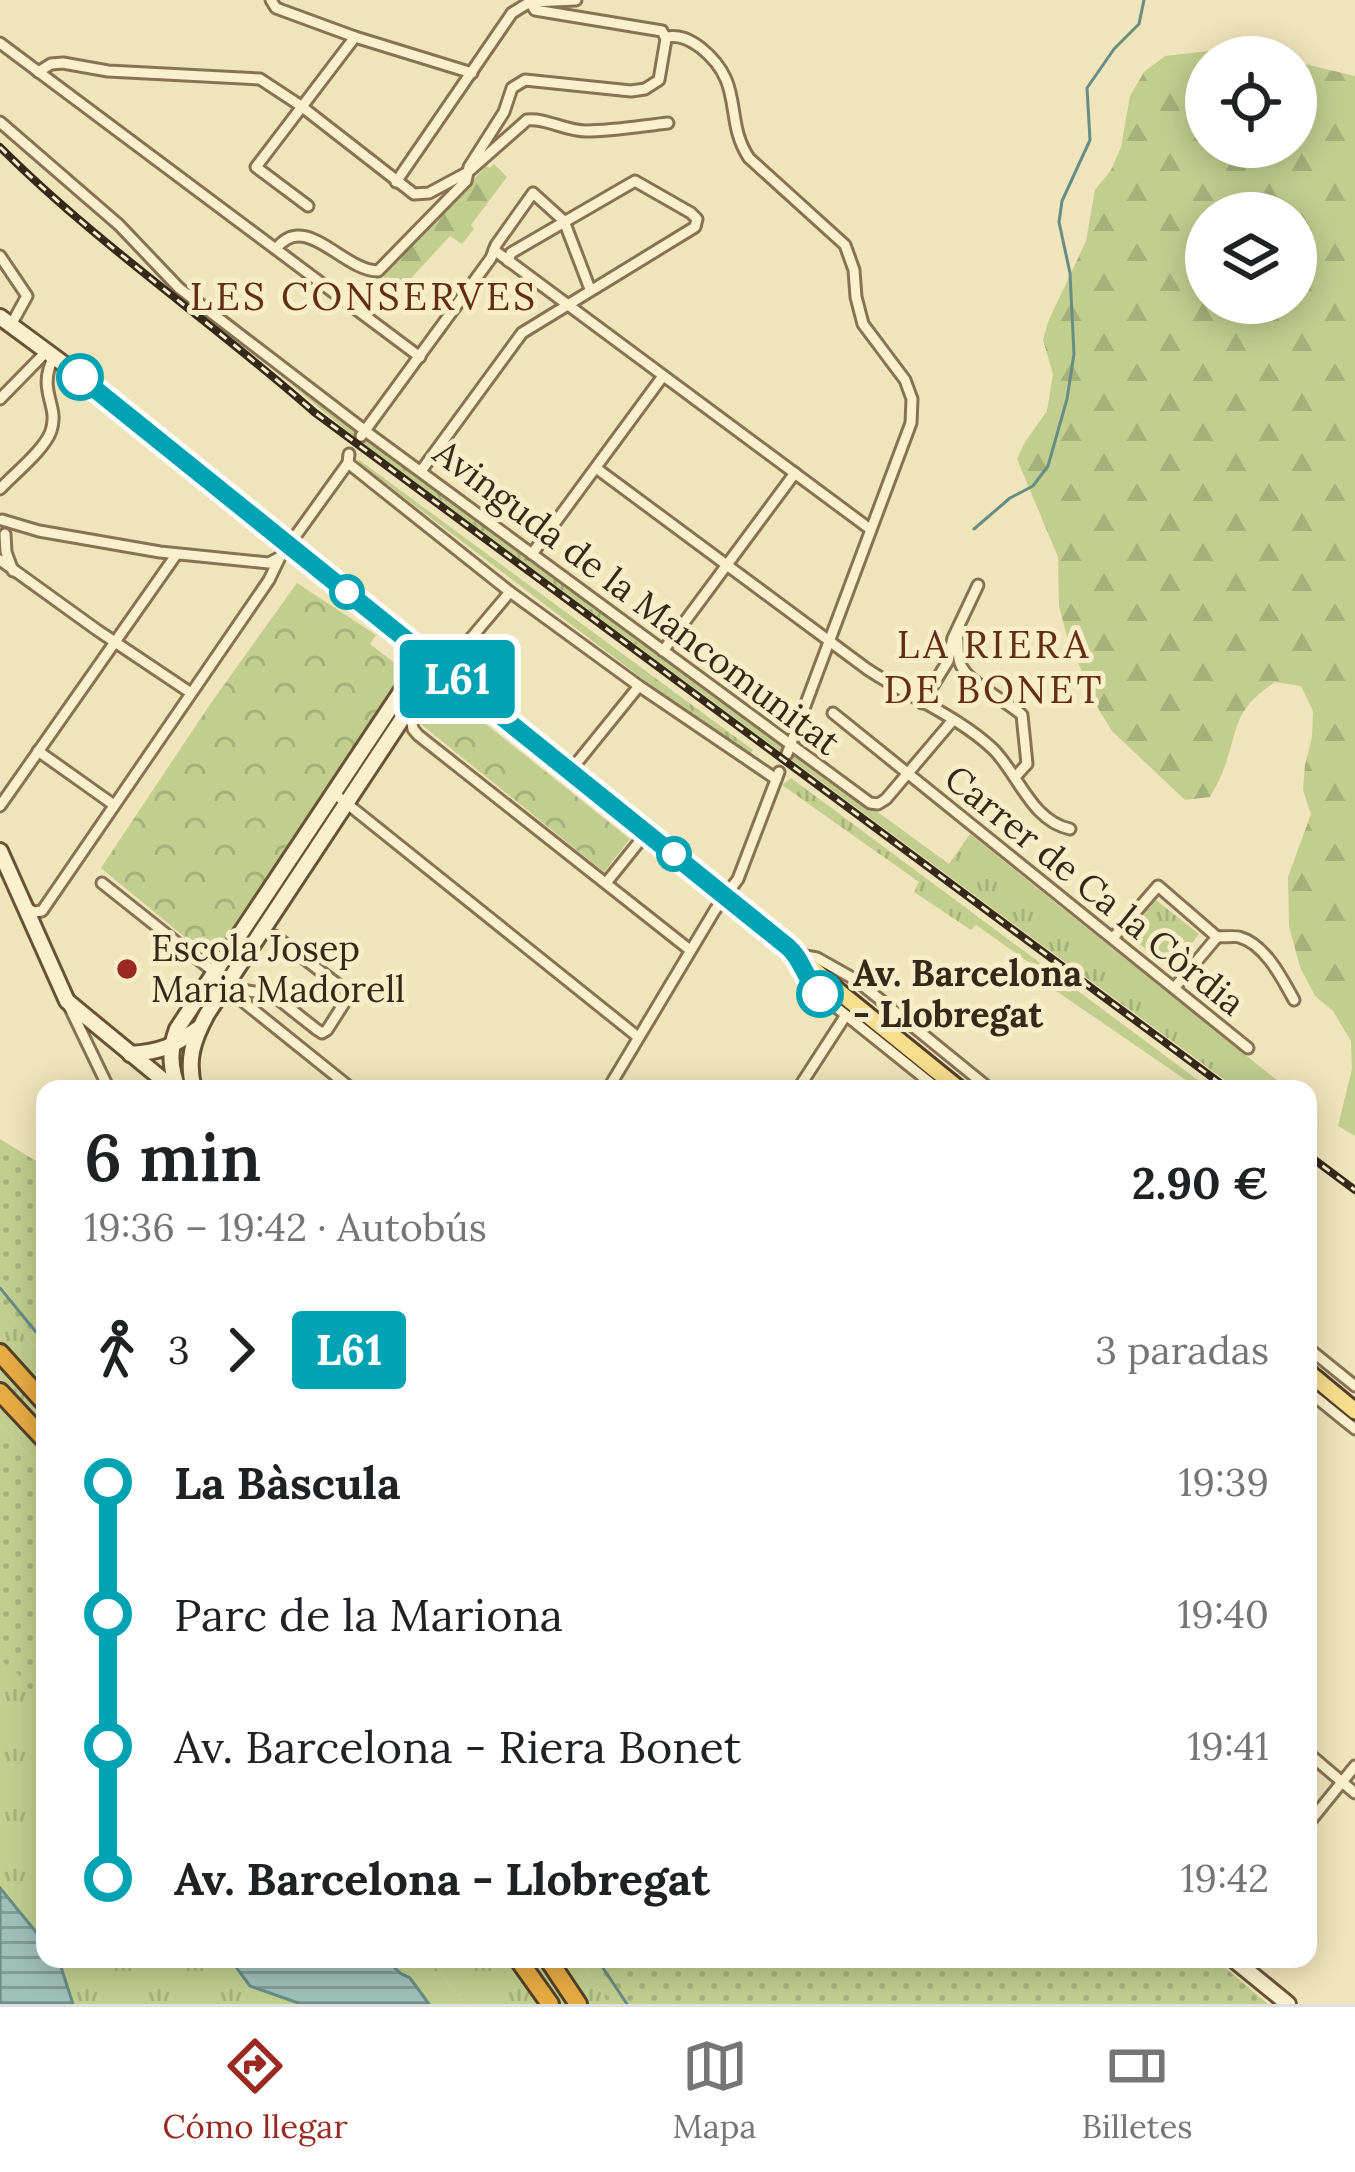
<!DOCTYPE html>
<html lang="es">
<head>
<meta charset="utf-8">
<style>
  :root { --surface:#fff; --page:#f6f6f6; --text:#202124; --muted:#757577; --line:#e0e0e0; --accent:#992921 }
  body { margin:0; font-family:Lora,serif; background:var(--page); color:var(--text); height:100vh; display:flex; flex-direction:column; font-size:45px; white-space:nowrap }
  * { box-sizing:border-box; margin:0 }
  p { font-size:39px; color:var(--muted) }
  .icon { flex:none; width:66px; height:66px; fill:none; stroke:currentColor; stroke-width:2; stroke-linecap:round; stroke-linejoin:round }
  .map { position:relative; flex:1; overflow:hidden }
  .panel { position:absolute; left:36px; top:1080px; width:1281px; height:888px; display:flex; flex-direction:column; background:var(--surface); border-radius:24px; box-shadow:0 6px 30px #0003 }
  .panel>* { flex:none }
  .badge { padding:0 24px; border-radius:9px; font-size:42px; line-height:78px }
  .controls { position:absolute; left:1185px; top:36px; display:grid; gap:24px }
  .controls a { display:grid; place-items:center; width:132px; height:132px; border-radius:50%; background:var(--surface); box-shadow:0 6px 30px #0003; font-size:60px }
  .map>.badge { position:absolute; translate:-50% -50%; box-shadow:0 0 0 6px #fff }
  .legs { display:flex; align-items:center; gap:18px; height:132px; padding:0 48px; font-size:39px }
  .legs p { margin-inline-start:auto }
  .overview { display:flex; align-items:center; justify-content:space-between; height:204px; padding:0 48px }
  h1 { font-size:66px; font-weight:600; line-height:90px }
  ul { padding:0 48px; list-style:none }
  li { display:flex; align-items:center; gap:42px; height:132px; font-size:45px }
  li i { display:grid; place-items:center; width:18px; height:100%; margin:0 15px; background:currentColor }
  li i::after { content:''; width:30px; height:30px; margin:-15px; border:9px solid; border-radius:50%; background:var(--surface) }
  li p { margin-inline-start:auto }
  li:first-child i { background:linear-gradient(#0000 50%,currentColor 0) }
  li:last-child i { background:linear-gradient(currentColor 50%,#0000 0) }
  .dock { display:flex; justify-content:space-around; align-items:center; height:168px; border-top:3px solid var(--line); background:var(--surface); font-size:33px; color:var(--muted) }
  .dock a { display:grid; justify-items:center; gap:6px }
  .dock .on { color:var(--accent) }
  .map>svg:first-child { display:block }
  .grass { fill:url(#grass-tufts) }
  .forest { fill:url(#forest-firs); fill-rule:evenodd }
  .park { fill:url(#park-crowns) }
  .garden { fill:url(#garden-dots) }
  .water { fill:url(#water-rules); stroke:#668d86; stroke-width:3 }
  .lines { fill:none; stroke-linecap:round; stroke-linejoin:round }
  .stream { stroke:#668d86; stroke-width:3 }
  .street-casing { stroke:#877354; stroke-width:15 }
  .secondary-casing { stroke:#685337; stroke-width:20 }
  .primary-casing { stroke:#544029; stroke-width:21 }
  .highway-casing { stroke:#544029; stroke-width:22 }
  .street { stroke:#fbf0cd; stroke-width:9 }
  .secondary { stroke:#fbf0cd; stroke-width:14 }
  .primary { stroke:#f7de8d; stroke-width:15 }
  .highway { stroke:#e6ab43; stroke-width:16 }
  .rail-casing { stroke:#35291a; stroke-width:8 }
  .rail { stroke:#f7edc9; stroke-width:3; stroke-dasharray:9; stroke-linecap:butt }
  .line-1-casing { stroke:#fff; stroke-width:27 }
  .line-1 { stroke:#00a3b4; stroke-width:18 }
  .stop-1-dot { fill:#fff; stroke:#00a3b4; stroke-width:6 }
  .poi-dot { fill:#992921; stroke:#f7edc9; stroke-width:4.5 }
  .labels { text-anchor:middle; dominant-baseline:central; stroke-width:10; stroke-linejoin:round; paint-order:stroke }
  .street-label { font-size:36px; fill:#35291a; stroke:#f7edc9 }
  .poi-label { font-size:36px; fill:#35291a; stroke:#f7edc9; text-anchor:start }
  .stop-label { font-size:36px; font-weight:bold; fill:#35291a; stroke:#f7edc9; text-anchor:start }
  .neighbourhood-label { font-size:39px; letter-spacing:3px; fill:#642d17; stroke:#f7edc9 }
</style>
</head>
<body>
<div class="map">
<svg width="1355" height="2004" viewBox="0 0 1355 2004">
  <defs>
    <pattern id="grass-tufts" width="24" height="20" patternUnits="userSpaceOnUse" patternTransform="scale(3)"><rect width="24" height="20" fill="#c1ce8e"/><path d="M3 7l-1-3M5 7V3M7 7l1-3M15 17l-1-3M17 17v-4M19 17l1-3" fill="none" stroke="#a6b17a"/></pattern>
    <pattern id="forest-firs" width="22" height="20" patternUnits="userSpaceOnUse" patternTransform="scale(3)"><rect width="22" height="20" fill="#c1ce8e"/><path d="M5 1l3.5 6h-7zM16 11l3.5 6h-7z" fill="#a6b17a"/></pattern>
    <pattern id="park-crowns" width="20" height="18" patternUnits="userSpaceOnUse" patternTransform="scale(3)"><rect width="20" height="18" fill="#c1ce8e"/><path d="M2 6a3 3 0 1 1 6 0M12 15a3 3 0 1 1 6 0" fill="none" stroke="#a6b17a"/></pattern>
    <pattern id="garden-dots" width="8" height="8" patternUnits="userSpaceOnUse" patternTransform="scale(3)"><rect width="8" height="8" fill="#c1ce8e"/><path d="M2 2h.1M6 6h.1" fill="none" stroke="#a6b17a" stroke-width="1.8" stroke-linecap="round"/></pattern>
    <pattern id="water-rules" width="6" height="5" patternUnits="userSpaceOnUse" patternTransform="scale(3)"><rect width="6" height="5" fill="#9fc0b9"/><path d="M0 2.5h6" fill="none" stroke="#829c96"/></pattern>
  </defs>
  <rect width="100%" height="100%" fill="#f0e4ba"/>
  <g class="grass">
    <polygon points="287,381 949,864 970,834 1288,1089 1237,1089 352,435"/>
    <polygon points="358,459 753,750 749,756 640,677 360,464"/>
    <polygon points="791,778 1210,1089 1199,1089 1046,984 1032,985 1030,963 976,925 971,930 914,892 919,882 782,785"/>
    <polygon points="1156,900 1199,934 1172,970 1127,934"/>
    <polygon points="0,1300 24,1335 45,1358 45,1472 0,1425"/>
    <path d="M0,1661C8,1665 17,1670 22,1677C55,1720 45,1885 45,1943L0,1888Z"/>
    <polygon points="56,1959 230,1959 250,1986 301,2004 73,2004"/>
    <polygon points="428,1959 579,1959 609,2004 466,2004"/>
  </g>
  <g class="forest">
    <path d="M1235,48L1279,57H1206V147H1296V62L1355,76V1136L1338,1126L1352,1069L1351,1041L1333,1011L1315,996L1300,967L1289,926L1288,877L1311,814L1303,790L1305,765L1312,737L1313,711L1301,686L1275,682C1231,712 1240,727 1223,771C1220,780 1214,789 1210,797L1185,800L1112,731L1099,710L1068,640L1059,606L1058,557L1017,459L1025,442L1047,411L1053,374L1043,340L1048,322L1086,241L1095,190L1111,170L1121,147L1130,96L1144,72L1165,56ZM1206,213H1296V303H1206Z"/>
    <polygon points="494,164 507,177 471,225 474,229 462,244 450,236 391,300 378,290 384,277 381,274 450,206 486,166 490,168"/>
    <path d="M386,1959H428L466,2004H429C414,1983 403,1976 386,1959Z"/>
  </g>
  <g class="park">
    <polygon points="297,583 376,635 370,644 404,670 219,949 204,953 101,868 211,703"/>
    <polygon points="442,689 630,839 604,872 417,721"/>
  </g>
  <g class="garden">
    <polygon points="0,1139 36,1161 45,1153 45,1358 24,1335 0,1300"/>
    <path d="M0,1425L45,1472V1755C31,1718 41,1682 0,1661Z"/>
    <polygon points="579,1959 1215,1959 1268,2004 609,2004"/>
  </g>
  <g class="water">
    <polygon points="0,1888 45,1943 45,1959 56,1959 60,1964 73,2004 0,2004"/>
    <polygon points="230,1959 386,1959 400,1973 410,1978 429,2004 301,2004 250,1986"/>
  </g>
  <g class="lines">
    <g class="stream">
      <polyline points="974,529 1010,498 1033,486 1048,466 1067,399 1074,354 1070,273 1059,222 1062,201 1090,140 1087,88 1114,49 1139,24 1144,0"/>
      <polyline points="0,1288 45,1343"/>
      <polyline points="597,1959 627,2004"/>
    </g>
    <defs>
      <g id="street">
        <polyline points="271,0 276,8 355,37 472,73"/>
        <path d="M666,37C680,35 689,39 701,48C746,84 723,119 749,158L845,245L854,270L856,297L863,324L905,380L912,399L911,423L787,754"/>
        <polyline points="0,43 420,357"/>
        <polyline points="38,72 51,64 63,63 108,71 260,79 301,106 414,194 429,193 468,172"/>
        <polyline points="0,122 119,225 179,288 372,436 870,803 878,804 886,799 953,720"/>
        <polyline points="468,172 469,167 504,112 512,88 525,80 631,91 645,89 659,80 666,39 662,31 535,10 530,2"/>
        <polyline points="396,182 512,13 530,2 576,0"/>
        <polyline points="308,206 256,167 355,37"/>
        <path d="M276,249C305,210 343,271 378,271L466,181L468,172L527,120C547,118 565,131 586,131C613,131 641,126 668,123"/>
        <polyline points="494,250 870,529"/>
        <polyline points="0,256 27,296 11,325"/>
        <polyline points="0,399 47,351"/>
        <polyline points="361,436 491,258 496,245 533,193 564,221 590,289"/>
        <polyline points="348,463 510,592 639,686 776,779"/>
        <path d="M596,468L867,669C907,696 960,717 994,750C1019,776 1032,821 1070,829"/>
        <polyline points="421,471 522,333 695,227 697,219 691,213 635,181 511,253 508,261"/>
        <path d="M0,489C14,474 45,449 51,431C60,404 36,392 54,356"/>
        <polyline points="2,520 39,531 160,552 269,563 280,557 289,545 348,463 349,454"/>
        <polyline points="5,534 6,552 13,571"/>
        <polyline points="532,554 663,376"/>
        <polyline points="0,560 97,630 191,693"/>
        <path d="M957,633C959,643 957,654 960,663C966,682 1007,701 1022,715L1027,764L1016,776"/>
        <polyline points="663,651 795,473"/>
        <polyline points="445,669 510,592"/>
        <polyline points="922,703 948,661 953,638 978,585"/>
        <polyline points="410,712 413,729 418,735 690,950"/>
        <polyline points="833,713 1248,1048"/>
        <polyline points="38,751 114,805"/>
        <polyline points="571,770 639,686"/>
        <polyline points="335,794 638,1037"/>
        <polyline points="0,806 176,555"/>
        <polyline points="102,883 214,972 225,987 352,1089"/>
        <polyline points="606,883 647,832"/>
        <polyline points="26,907 34,912 42,911 269,580 280,557"/>
        <path d="M1217,937C1220,937 1236,936 1239,937C1265,944 1282,978 1294,1000"/>
        <polyline points="1113,938 1158,886 1217,937"/>
        <polyline points="800,955 817,958 856,980 990,1089"/>
        <polyline points="801,964 816,991 938,1089"/>
        <polyline points="1175,987 1217,937"/>
        <polyline points="230,988 273,995 316,1029 322,1033 327,1030 350,994 275,936"/>
        <polyline points="69,1006 109,1089"/>
        <polyline points="608,1089 715,910 738,879 779,772"/>
        <polyline points="798,1089 846,1015"/>
        <polyline points="1308,1348 1355,1386"/>
        <polyline points="1308,1391 1355,1429"/>
        <polyline points="1308,1753 1355,1793"/>
        <polyline points="1308,1824 1355,1766"/>
      </g>
      <g id="secondary">
        <polyline points="0,317 61,362 796,954"/>
        <polyline points="0,851 67,1001 174,1089"/>
        <path d="M130,1054C162,1052 173,1046 199,1028"/>
        <path d="M178,1089C170,1067 169,1051 177,1029L426,654"/>
        <path d="M194,1089C186,1060 193,1040 207,1014L402,719L445,669"/>
        <polyline points="1233,1959 1288,2004"/>
      </g>
      <g id="primary">
        <polyline points="796,954 838,991 959,1089"/>
        <polyline points="1308,1372 1355,1411"/>
      </g>
      <g id="highway">
        <polyline points="0,1353 45,1403"/>
        <polyline points="0,1392 45,1440"/>
        <polyline points="518,1959 550,2004"/>
        <polyline points="548,1959 578,2004"/>
      </g>
    </defs>
    <use href="#street" class="street-casing"/>
    <use href="#secondary" class="secondary-casing"/>
    <use href="#primary" class="primary-casing"/>
    <use href="#highway" class="highway-casing"/>
    <use href="#street" class="street"/>
    <use href="#secondary" class="secondary"/>
    <use href="#primary" class="primary"/>
    <use href="#highway" class="highway"/>
    <defs>
      <g id="rail">
        <path d="M0,147C97,244 211,321 314,412L1228,1089"/>
        <polyline points="1308,1155 1355,1190"/>
      </g>
    </defs>
    <use href="#rail" class="rail-casing"/>
    <use href="#rail" class="rail"/>
  </g>
  <g class="lines">
    <defs>
      <path id="line-1" d="M80,377L788,947C803,960 805,980 820,994"/>
    </defs>
    <use href="#line-1" class="line-1-casing"/>
    <use href="#line-1" class="line-1"/>
  </g>
  <g class="stop-1-dot">
    <circle cx="80" cy="377" r="21"/>
    <circle cx="347" cy="592" r="15"/>
    <circle cx="674" cy="854" r="15"/>
    <circle cx="820" cy="994" r="21"/>
  </g>
  <circle class="poi-dot" cx="127" cy="969" r="12"/>
  <g class="labels">
    <g class="street-label">
      <text transform="translate(637 597) rotate(37)">Avinguda de la Mancomunitat</text>
      <text transform="translate(1095 890) rotate(39)">Carrer de Ca la Còrdia</text>
    </g>
    <g class="poi-label">
      <text x="151" y="948">Escola Josep<tspan x="151" dy="41">Maria Madorell</tspan></text>
    </g>
    <g class="stop-label">
      <text x="853" y="973">Av. Barcelona<tspan x="853" dy="41">- Llobregat</tspan></text>
    </g>
    <g class="neighbourhood-label">
      <text x="364" y="296">LES CONSERVES</text>
      <text x="994" y="644">LA RIERA<tspan x="994" dy="45">DE BONET</tspan></text>
    </g>
  </g>
</svg>
<div class="controls">
<a><svg class="icon" aria-label="locate" viewBox="0 0 24 24"><circle cx="12" cy="12" r="6"/><path d="M12 2v4M12 18v4M2 12h4M18 12h4"/></svg></a>
<a><svg class="icon" aria-label="layers" viewBox="0 0 24 24"><path d="M12 4l9 5-9 5-9-5zM3 14l9 5 9-5"/></svg></a>
</div>
<b class="badge" style="left:457px;top:679px;background:#00a3b4;color:#fff">L61</b>
<section class="panel">
<div class="overview"><div><h1>6 min</h1><p>19:36 – 19:42 · Autobús</p></div><b>2.90 €</b></div>
<div class="legs"><svg class="icon" aria-label="walk" viewBox="0 0 24 24"><circle cx="13" cy="4" r="2"/><path d="M13 8l-2 6 4 7M11 14l-3 7M7 12l3-4h3l4 4"/></svg>3<svg class="icon" aria-label="forward" viewBox="0 0 24 24"><path d="M9 5l7 7-7 7"/></svg><b class="badge" style="background:#00a3b4;color:#fff">L61</b><p>3 paradas</p></div>
<ul>
<li><i style="color:#00a3b4"></i><b>La Bàscula</b><p>19:39</p></li>
<li><i style="color:#00a3b4"></i><span>Parc de la Mariona</span><p>19:40</p></li>
<li><i style="color:#00a3b4"></i><span>Av. Barcelona - Riera Bonet</span><p>19:41</p></li>
<li><i style="color:#00a3b4"></i><b>Av. Barcelona - Llobregat</b><p>19:42</p></li>
</ul>
</section>
</div>
<nav class="dock">
<a class="on"><svg class="icon" aria-label="directions" viewBox="0 0 24 24"><path d="M12 3l9 9-9 9-9-9zM9 14v-3h6M13 9l2 2-2 2"/></svg>Cómo llegar</a>
<a><svg class="icon" aria-label="map" viewBox="0 0 24 24"><path d="M3 6l6-2 6 2 6-2v14l-6 2-6-2-6 2zM9 4v14M15 6v14"/></svg>Mapa</a>
<a><svg class="icon" aria-label="tickets" viewBox="0 0 24 24"><path d="M3 7h18v10H3zM15 7v10"/></svg>Billetes</a>
</nav>
</body>
</html>
